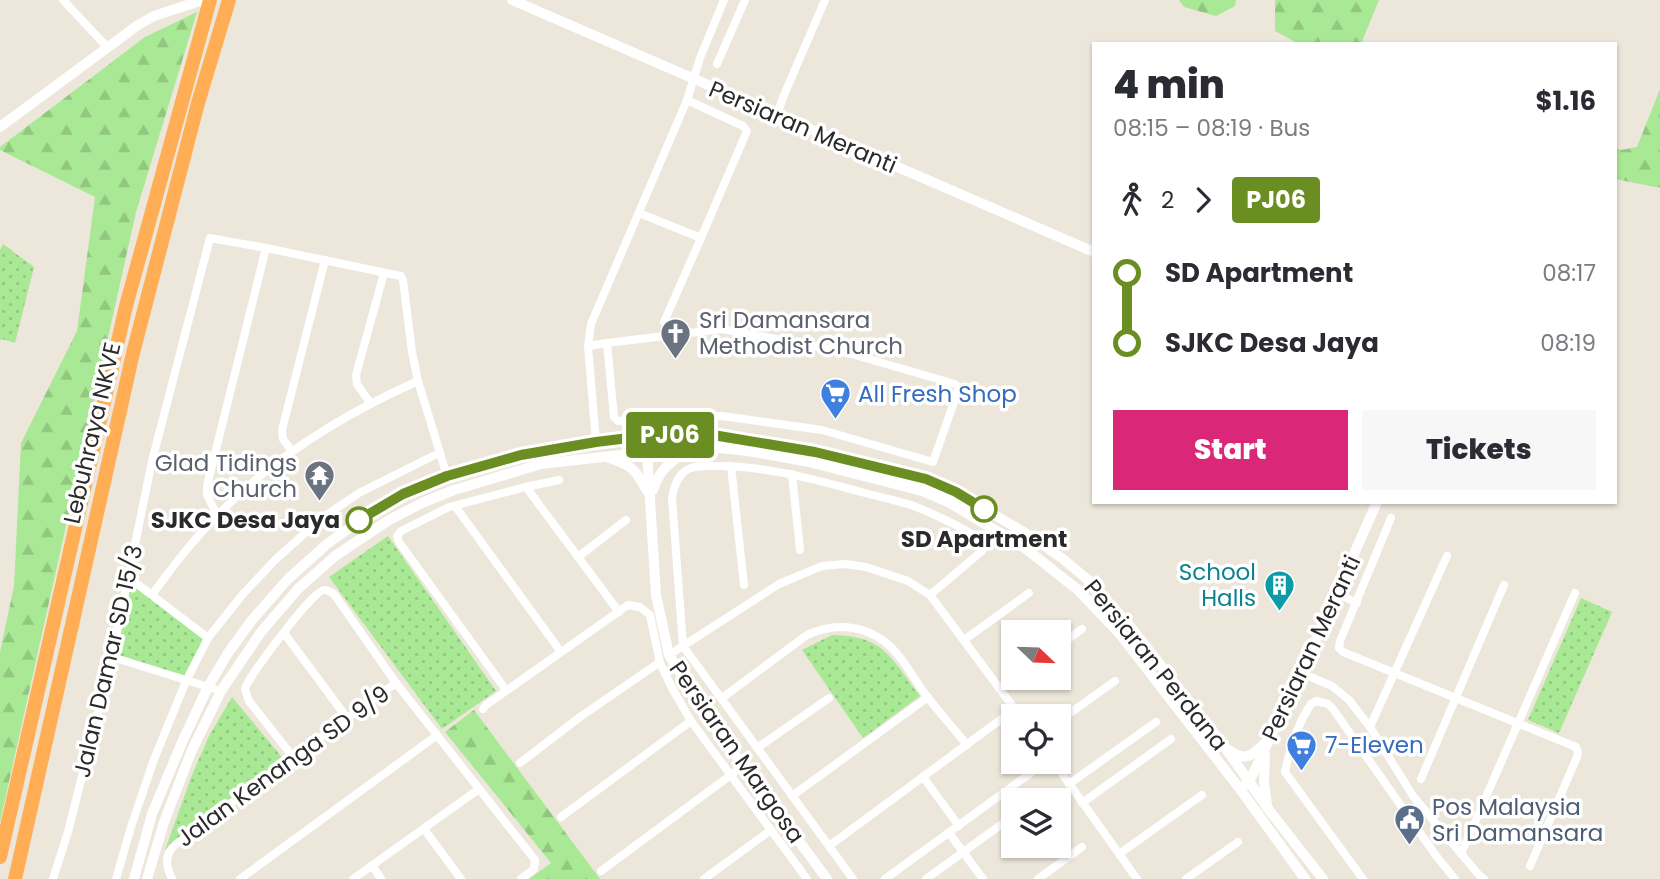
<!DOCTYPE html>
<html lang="en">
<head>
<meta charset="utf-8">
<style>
  :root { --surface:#fff; --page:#f7f7f7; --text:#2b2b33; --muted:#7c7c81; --accent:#db2777 }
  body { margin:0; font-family:Poppins,sans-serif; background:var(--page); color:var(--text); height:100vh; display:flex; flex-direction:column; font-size:26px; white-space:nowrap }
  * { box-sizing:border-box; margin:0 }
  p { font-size:23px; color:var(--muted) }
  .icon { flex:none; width:38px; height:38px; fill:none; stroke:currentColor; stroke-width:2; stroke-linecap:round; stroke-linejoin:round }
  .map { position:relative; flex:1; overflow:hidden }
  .panel { position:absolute; left:1092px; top:42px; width:525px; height:462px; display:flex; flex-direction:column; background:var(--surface); border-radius:0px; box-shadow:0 2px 5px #0004 }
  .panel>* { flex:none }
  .badge { padding:0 14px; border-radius:5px; font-size:24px; line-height:46px }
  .needle { width:46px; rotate:113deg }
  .buttons { position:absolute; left:1001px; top:620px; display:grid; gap:14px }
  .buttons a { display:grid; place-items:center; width:70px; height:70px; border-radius:0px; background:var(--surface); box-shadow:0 2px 5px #0004; font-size:35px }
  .map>.badge { position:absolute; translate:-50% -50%; box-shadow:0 0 0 4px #fff }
  .legs { display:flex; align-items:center; gap:10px; height:77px; padding:0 21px; font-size:23px }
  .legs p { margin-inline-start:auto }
  .summary { display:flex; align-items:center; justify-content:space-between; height:119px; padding:0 21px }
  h1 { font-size:38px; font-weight:800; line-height:52px }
  .cta { display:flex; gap:14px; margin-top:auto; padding:14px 21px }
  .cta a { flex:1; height:80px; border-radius:0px; background:var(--accent); color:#fff; font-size:28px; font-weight:800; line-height:80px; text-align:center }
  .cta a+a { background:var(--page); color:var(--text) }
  ul { padding:0 21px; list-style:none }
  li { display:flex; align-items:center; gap:24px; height:70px; font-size:26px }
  li i { display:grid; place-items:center; width:10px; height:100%; margin:0 9px; background:currentColor }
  li i::after { content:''; width:18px; height:18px; margin:-9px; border:5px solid; border-radius:50%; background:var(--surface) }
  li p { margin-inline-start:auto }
  li:first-child i { background:linear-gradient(#0000 50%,currentColor 0) }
  li:last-child i { background:linear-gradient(currentColor 50%,#0000 0) }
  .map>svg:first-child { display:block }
  .grass { fill:url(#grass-dots) }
  .forest { fill:url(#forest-firs) }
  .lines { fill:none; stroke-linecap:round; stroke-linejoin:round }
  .street { stroke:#fff; stroke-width:8 }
  .secondary { stroke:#fff; stroke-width:10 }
  .highway { stroke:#ffae55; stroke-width:14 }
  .line-1-casing { stroke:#fff; stroke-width:16 }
  .line-1 { stroke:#6b8e23; stroke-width:10 }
  .stop-1-dot { fill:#fff; stroke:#6b8e23; stroke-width:3.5 }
  .labels { text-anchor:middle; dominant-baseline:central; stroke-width:7; stroke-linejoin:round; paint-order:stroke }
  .street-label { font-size:23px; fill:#2a2a2a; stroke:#fff }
  .worship-label { font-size:23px; fill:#5b616d; stroke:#fff; text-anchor:start }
  .shop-label { font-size:23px; fill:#366cbe; stroke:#fff; text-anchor:start }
  .stop-label { font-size:23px; font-weight:bold; fill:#2a2a2a; stroke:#fff; text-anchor:end }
  .culture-label { font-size:23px; fill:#0d838f; stroke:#fff; text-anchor:end }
  .service-label { font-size:23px; fill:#4e5e75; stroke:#fff; text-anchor:start }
</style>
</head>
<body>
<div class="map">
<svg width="1660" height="879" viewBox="0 0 1660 879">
  <defs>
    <pattern id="grass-dots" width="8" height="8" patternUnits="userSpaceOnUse" patternTransform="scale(1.75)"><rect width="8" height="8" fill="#a9e894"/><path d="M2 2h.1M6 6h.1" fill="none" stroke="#92c780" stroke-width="1.8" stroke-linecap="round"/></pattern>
    <pattern id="forest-firs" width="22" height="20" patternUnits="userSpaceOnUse" patternTransform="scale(1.75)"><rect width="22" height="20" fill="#a9e894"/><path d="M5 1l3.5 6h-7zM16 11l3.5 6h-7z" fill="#92c780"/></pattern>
  </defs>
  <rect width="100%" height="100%" fill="#ede7db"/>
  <g class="grass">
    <polygon points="3,244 34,267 15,343 2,339 0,341 0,250"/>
    <polygon points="388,536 496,691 442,729 329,577"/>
    <polygon points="130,582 205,639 186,678 115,657"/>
    <polygon points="1581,598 1612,612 1559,733 1528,720"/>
    <path d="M832,635C885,636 891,658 920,696L863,738L802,650Z"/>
    <polygon points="232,697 285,761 165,850 192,775 209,736"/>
  </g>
  <g class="forest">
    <polygon points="1179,0 1236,0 1235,6 1216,16 1184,7"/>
    <polygon points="1275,0 1379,0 1361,44 1299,44 1275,31"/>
    <polygon points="197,12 136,212 0,822 0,652 14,586 21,443 77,331 95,197 0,150 0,147 145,37"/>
    <polygon points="1660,89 1660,188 1615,179 1615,148 1621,150 1637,147"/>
    <polygon points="474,710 600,879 529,879 551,863 445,732"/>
  </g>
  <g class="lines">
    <g class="street">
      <polyline points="63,0 108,48"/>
      <polyline points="717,64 745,0"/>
      <polyline points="777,114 784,95 825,0"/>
      <polyline points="639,213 701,238"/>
      <polyline points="664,322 701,238 747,131 743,126 687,100"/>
      <polyline points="588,346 607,343 722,329 841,351 955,384 959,388 933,462 822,430 722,416 618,421 614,417 607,343"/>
      <polyline points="371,404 357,384 356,375 384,273"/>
      <polyline points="596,442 588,346 591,324 687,100 700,58 724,0"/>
      <polyline points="292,451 283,439 282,430 325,260"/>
      <polyline points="731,466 744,585"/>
      <polyline points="792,474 800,550"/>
      <polyline points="526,487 619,612"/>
      <polyline points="455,506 561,652"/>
      <polyline points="217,515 207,495 207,486 266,248"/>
      <polyline points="1391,518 1340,641 1339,648 1343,652 1576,747 1578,753 1577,757 1530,866"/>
      <polyline points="578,557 626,520"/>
      <polyline points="128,577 208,638"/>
      <polyline points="1336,593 1357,603"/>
      <path d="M152,595C172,567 193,540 217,516C273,457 344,414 418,381"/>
      <polyline points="284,633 347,718"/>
      <polyline points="964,640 1029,593"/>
      <polyline points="1059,646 1082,629"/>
      <polyline points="669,655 779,584 822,566 845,564 866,567 908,581 930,595 1020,716"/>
      <polyline points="112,657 221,691"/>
      <polyline points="1301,673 1332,686 1349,700 1370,727 1413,796 1478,874 1484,879"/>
      <polyline points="999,688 1015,677"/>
      <polyline points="506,690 399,542 397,536 401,531 449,507 526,487 559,480"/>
      <path d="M722,698L807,635C833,623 862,624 885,642C902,655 915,681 928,698C941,714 954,729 967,745"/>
      <polyline points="483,709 486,705 628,605 640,607 650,615 660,663 672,688 691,721 807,879"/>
      <polyline points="1059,721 1115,681"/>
      <polyline points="1370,727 1447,556"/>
      <polyline points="757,748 829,698"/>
      <path d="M293,757L249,701L245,690L246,686C253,672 312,591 324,590C328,590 331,592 334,594L396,683L535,860L534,869L521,879"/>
      <polyline points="1053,761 1137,879"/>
      <polyline points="520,763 580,717 660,662"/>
      <polyline points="923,777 959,826"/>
      <polyline points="1421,779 1504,585"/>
      <polyline points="1069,784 1156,722"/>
      <polyline points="792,796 928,697"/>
      <polyline points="1082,803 1171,739"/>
      <polyline points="561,817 691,721"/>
      <polyline points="424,829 461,879"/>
      <polyline points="949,833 983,879"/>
      <polyline points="829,846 1015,709"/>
      <polyline points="1119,854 1202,795"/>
      <polyline points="1461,854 1575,593"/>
      <polyline points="372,865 381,879"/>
      <polyline points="601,871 743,766"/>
      <polyline points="53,879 68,832 112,657 152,461 210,238 266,248 401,276 403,280 412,352 418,381 447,476"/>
      <polyline points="116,879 131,827 153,762 186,681 208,638 243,594 276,559 322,518 359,493 439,453"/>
      <path d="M172,879C166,866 164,855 175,845L293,757L396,683"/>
      <polyline points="240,879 436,736"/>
      <polyline points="353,879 479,789"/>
      <polyline points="704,879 771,830"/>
      <path d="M853,879L683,646L672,498C674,486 679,472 691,468C699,465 709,466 717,466C768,466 816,480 865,493C880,497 896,500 911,505C927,511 978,533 985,546L982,551L930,595"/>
      <polyline points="885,879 1047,761"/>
      <polyline points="926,879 1013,816"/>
      <polyline points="1038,879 1082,847"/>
      <polyline points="1186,879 1238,842"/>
      <path d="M1363,879L1285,772C1290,747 1297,725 1311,704L1316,701L1328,704L1333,709L1437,857L1455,879"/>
    </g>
    <g class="secondary">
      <polyline points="512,0 1094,252"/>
      <polyline points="0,127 138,25 154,16 203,0"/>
      <polyline points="647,451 656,595 669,655 716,729 827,879"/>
      <path d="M609,458C632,465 636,470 647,491"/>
      <path d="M653,490C661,467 670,463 689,449"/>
      <path d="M1229,750C1245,762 1252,756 1265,743"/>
      <polyline points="1265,755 1264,783 1267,805"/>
      <polyline points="1245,785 1249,782 1301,673 1377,502"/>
      <polyline points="134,879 152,814 183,740 208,687 228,653 252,620 288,579 327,544 378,508 403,494 447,476 530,453 645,436 691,434 719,436 815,452 926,479 956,492 1032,537 1063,559 1087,579 1130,626 1224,746 1269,810 1323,879"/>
      <polyline points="147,879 164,822 192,750 221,691 261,632 298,589 335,556 389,520 424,502 454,490 541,464 691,447 719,448 748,451 809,462 922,491 950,503 1025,548 1078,590 1119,633 1240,789 1305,879"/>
    </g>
    <g class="highway">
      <polyline points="0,857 126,306 210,0"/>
      <polyline points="15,879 133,353 198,103 229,0"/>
    </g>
  </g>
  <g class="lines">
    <defs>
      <polyline id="line-1" points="359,520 403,494 447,476 521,455 596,442 645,436 691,434 719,436 815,452 926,479 956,492 984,509"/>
    </defs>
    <use href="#line-1" class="line-1-casing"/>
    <use href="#line-1" class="line-1"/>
  </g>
  <defs>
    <symbol id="church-pin" viewBox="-11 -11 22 30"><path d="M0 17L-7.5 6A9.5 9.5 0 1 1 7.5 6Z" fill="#6b7280" stroke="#fff"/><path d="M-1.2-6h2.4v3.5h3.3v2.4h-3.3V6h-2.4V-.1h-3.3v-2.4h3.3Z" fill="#fff"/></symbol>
    <symbol id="supermarket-pin" viewBox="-11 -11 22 30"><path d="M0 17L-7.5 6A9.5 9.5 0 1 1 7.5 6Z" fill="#3f7fe0" stroke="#fff"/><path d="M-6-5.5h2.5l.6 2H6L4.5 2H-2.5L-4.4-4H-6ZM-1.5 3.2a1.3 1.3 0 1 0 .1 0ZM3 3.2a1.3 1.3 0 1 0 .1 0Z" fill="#fff"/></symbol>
    <symbol id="temple-pin" viewBox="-11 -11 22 30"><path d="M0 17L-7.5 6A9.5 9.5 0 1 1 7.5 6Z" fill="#6b7280" stroke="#fff"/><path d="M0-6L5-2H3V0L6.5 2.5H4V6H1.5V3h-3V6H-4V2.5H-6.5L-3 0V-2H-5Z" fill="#fff"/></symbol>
    <symbol id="building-pin" viewBox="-11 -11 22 30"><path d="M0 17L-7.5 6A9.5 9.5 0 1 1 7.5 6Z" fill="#0f9aa8" stroke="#fff"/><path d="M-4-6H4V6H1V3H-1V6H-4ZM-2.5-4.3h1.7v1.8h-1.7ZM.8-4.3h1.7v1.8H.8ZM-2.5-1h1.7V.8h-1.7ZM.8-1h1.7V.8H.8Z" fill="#fff"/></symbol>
    <symbol id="civic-pin" viewBox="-11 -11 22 30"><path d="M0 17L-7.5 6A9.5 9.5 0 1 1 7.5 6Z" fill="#5c6f8a" stroke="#fff"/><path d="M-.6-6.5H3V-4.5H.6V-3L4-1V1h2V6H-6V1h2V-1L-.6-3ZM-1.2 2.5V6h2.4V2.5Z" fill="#fff"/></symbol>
  </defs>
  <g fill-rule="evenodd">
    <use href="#church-pin" x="658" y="316" width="35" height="47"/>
    <use href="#supermarket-pin" x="818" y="376" width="35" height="47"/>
    <use href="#temple-pin" x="302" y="458" width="35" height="47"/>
    <use href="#building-pin" x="1262" y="568" width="35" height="47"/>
    <use href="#supermarket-pin" x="1284" y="728" width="35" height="47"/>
    <use href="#civic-pin" x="1392" y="802" width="35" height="47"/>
  </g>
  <g class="stop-1-dot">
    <circle cx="984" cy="509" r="12"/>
    <circle cx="359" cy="520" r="12"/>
  </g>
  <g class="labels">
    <g class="street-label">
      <text transform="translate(803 127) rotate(23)">Persiaran Meranti</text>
      <text transform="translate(92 433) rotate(-77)">Lebuhraya NKVE</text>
      <text transform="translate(1311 648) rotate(-65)">Persiaran Meranti</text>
      <text transform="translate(108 661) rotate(-77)">Jalan Damar SD 15/3</text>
      <text transform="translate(1156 665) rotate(51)">Persiaran Perdana</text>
      <text transform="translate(737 752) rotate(55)">Persiaran Margosa</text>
      <text transform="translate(283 766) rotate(-36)">Jalan Kenanga SD 9/9</text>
    </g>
    <g class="worship-label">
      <text x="699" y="320">Sri Damansara<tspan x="699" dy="26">Methodist Church</tspan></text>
      <text x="297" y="463" text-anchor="end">Glad Tidings<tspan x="297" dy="26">Church</tspan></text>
    </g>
    <g class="shop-label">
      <text x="858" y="394">All Fresh Shop</text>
      <text x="1325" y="745">7-Eleven</text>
    </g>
    <g class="stop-label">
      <text x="340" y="520">SJKC Desa Jaya</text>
      <text x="984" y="539" text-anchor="middle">SD Apartment</text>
    </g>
    <g class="culture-label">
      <text x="1256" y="572">School<tspan x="1256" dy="26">Halls</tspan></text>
    </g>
    <g class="service-label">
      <text x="1432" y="807">Pos Malaysia<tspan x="1432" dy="26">Sri Damansara</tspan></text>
    </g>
  </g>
</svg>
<div class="buttons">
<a><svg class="needle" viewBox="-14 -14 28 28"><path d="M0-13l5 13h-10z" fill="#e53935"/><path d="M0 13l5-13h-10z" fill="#7c7c81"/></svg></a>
<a><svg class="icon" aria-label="locate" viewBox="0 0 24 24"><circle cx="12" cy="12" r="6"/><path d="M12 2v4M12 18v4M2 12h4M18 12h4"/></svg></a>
<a><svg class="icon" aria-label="layers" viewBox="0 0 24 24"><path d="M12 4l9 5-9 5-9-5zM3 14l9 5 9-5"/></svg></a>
</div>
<b class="badge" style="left:670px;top:435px;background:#6b8e23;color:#fff">PJ06</b>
<section class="panel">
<div class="summary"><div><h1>4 min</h1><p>08:15 – 08:19 · Bus</p></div><b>$1.16</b></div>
<div class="legs"><svg class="icon" aria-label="walk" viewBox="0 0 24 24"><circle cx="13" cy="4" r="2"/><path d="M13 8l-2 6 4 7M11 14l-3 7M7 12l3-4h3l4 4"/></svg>2<svg class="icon" aria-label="forward" viewBox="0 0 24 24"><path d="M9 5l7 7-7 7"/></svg><b class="badge" style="background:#6b8e23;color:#fff">PJ06</b></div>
<ul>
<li><i style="color:#6b8e23"></i><b>SD Apartment</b><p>08:17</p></li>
<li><i style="color:#6b8e23"></i><b>SJKC Desa Jaya</b><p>08:19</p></li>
</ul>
<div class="cta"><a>Start</a><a>Tickets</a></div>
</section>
</div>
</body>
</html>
